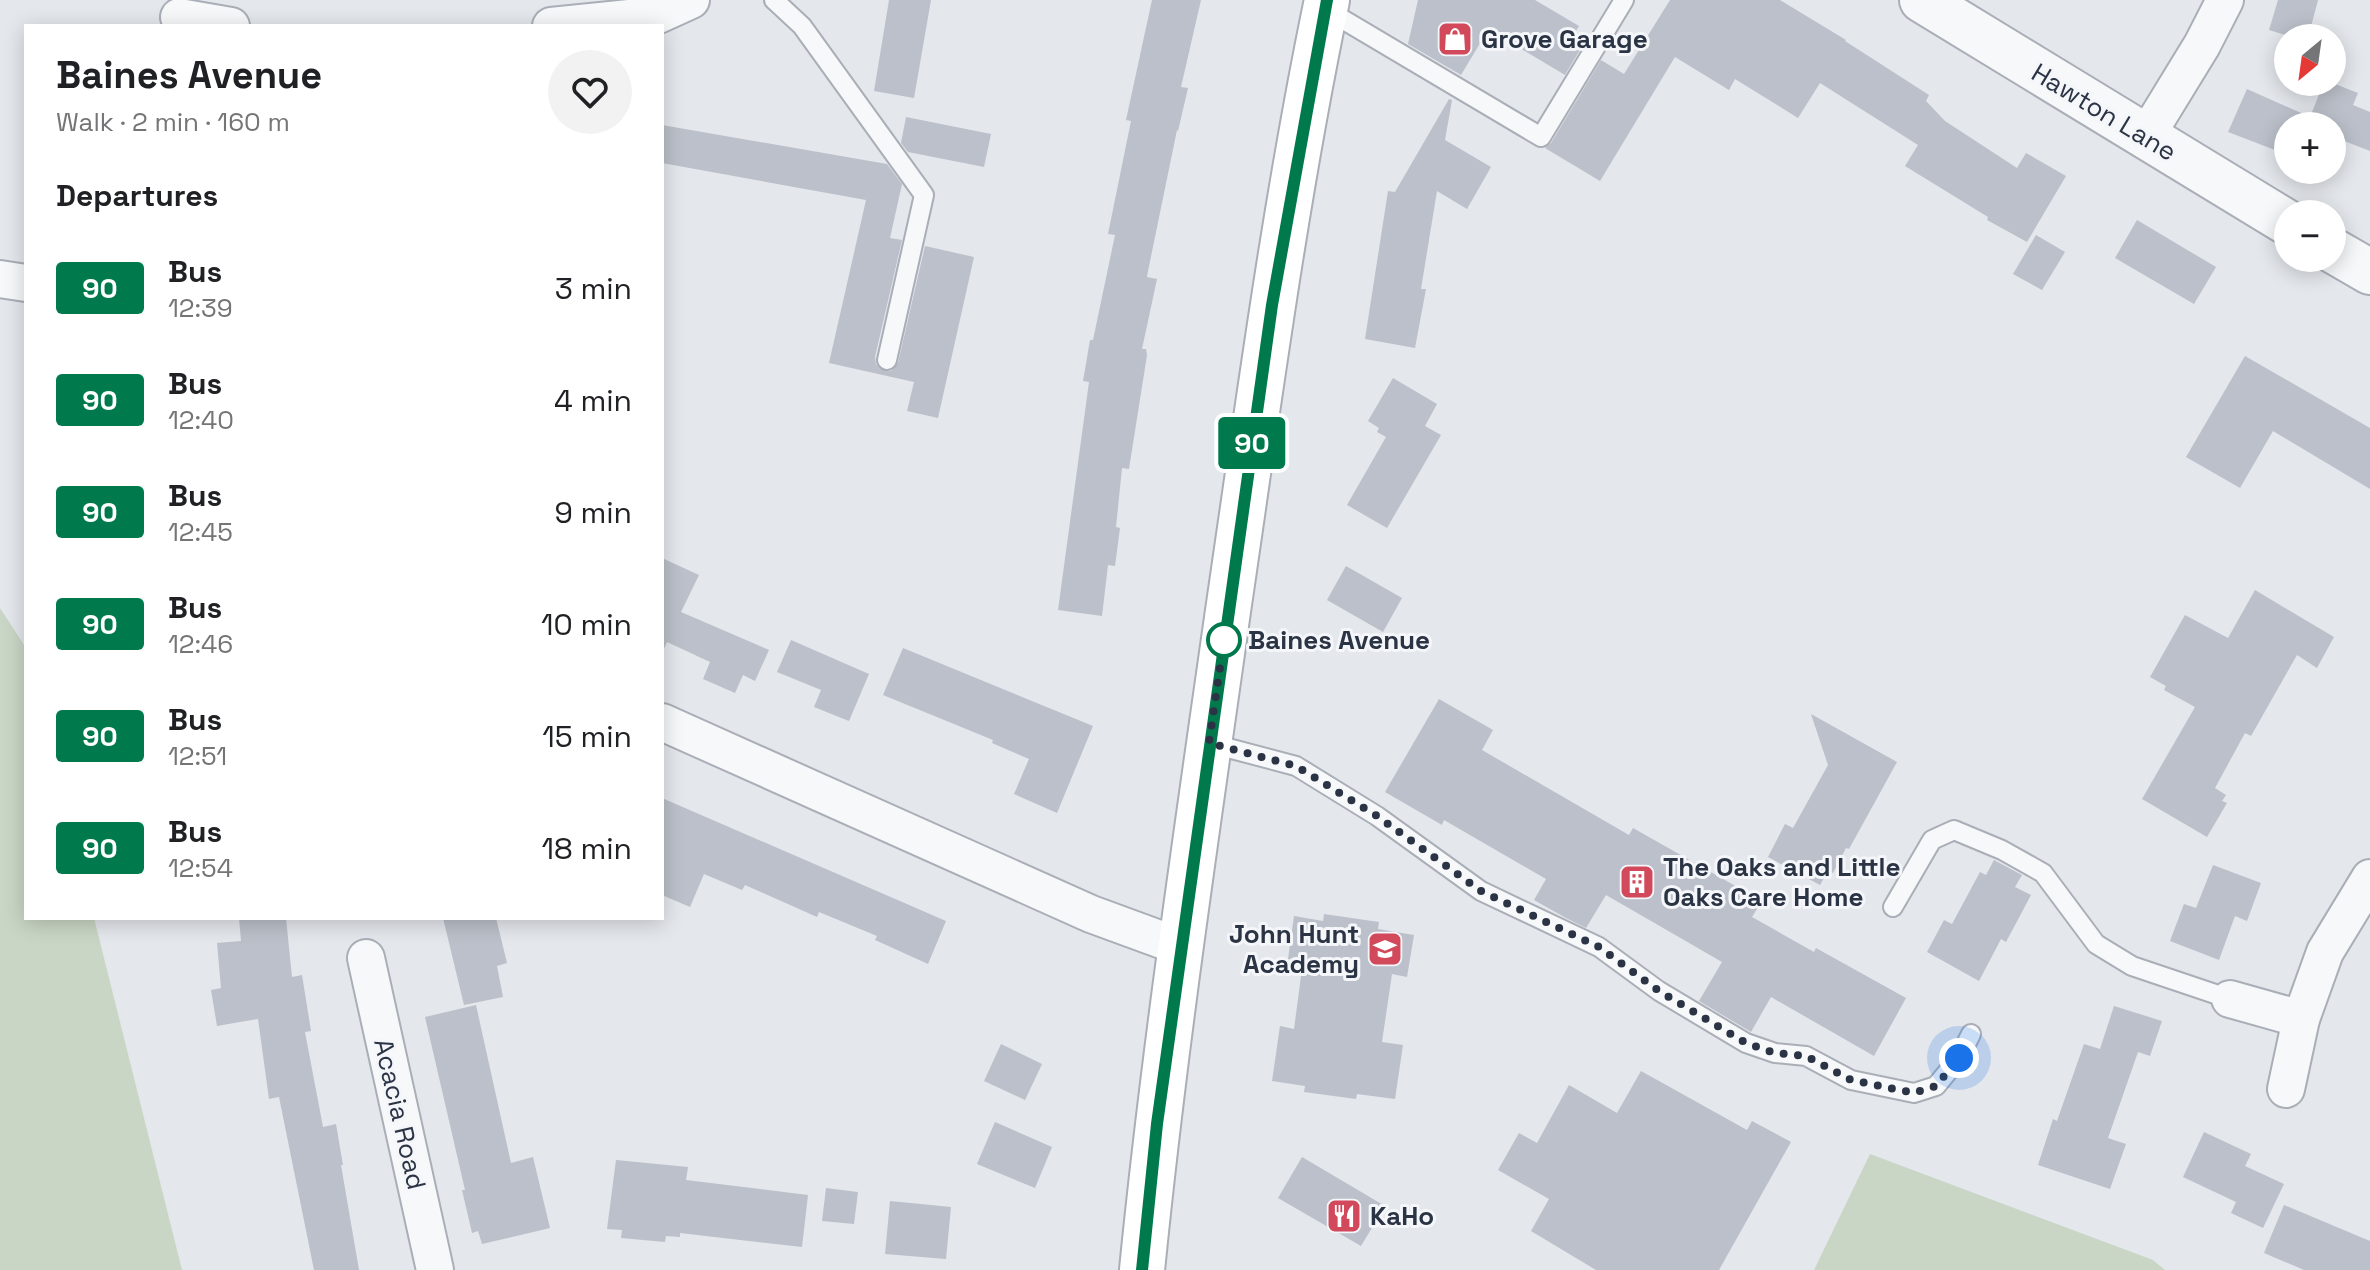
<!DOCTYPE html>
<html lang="en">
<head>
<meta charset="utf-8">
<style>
  :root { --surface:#fff; --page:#f2f2f2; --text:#202124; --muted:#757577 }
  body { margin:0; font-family:"Space Grotesk",sans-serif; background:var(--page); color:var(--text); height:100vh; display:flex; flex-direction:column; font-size:30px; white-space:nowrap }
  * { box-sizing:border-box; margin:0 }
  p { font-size:26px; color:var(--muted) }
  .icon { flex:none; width:44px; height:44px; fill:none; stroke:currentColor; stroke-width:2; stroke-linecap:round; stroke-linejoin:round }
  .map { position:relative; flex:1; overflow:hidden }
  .side { position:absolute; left:24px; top:24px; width:640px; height:896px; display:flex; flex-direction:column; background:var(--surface); border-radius:0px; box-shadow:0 4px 20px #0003 }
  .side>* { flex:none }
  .badge { padding:0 16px; border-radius:6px; font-size:28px; line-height:52px }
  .needle { width:52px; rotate:209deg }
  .buttons { position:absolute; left:2274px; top:24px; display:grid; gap:16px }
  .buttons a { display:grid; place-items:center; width:72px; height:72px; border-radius:50%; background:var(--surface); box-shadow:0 4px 20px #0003; font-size:40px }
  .you { position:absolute; width:40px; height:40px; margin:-20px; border:6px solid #fff; border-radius:50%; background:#1a73e8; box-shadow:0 0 0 12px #1a73e833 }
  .map>.badge { position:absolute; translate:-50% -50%; box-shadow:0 0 0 4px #fff }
  h2 { padding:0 32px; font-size:30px; line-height:72px }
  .round { display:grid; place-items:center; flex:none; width:84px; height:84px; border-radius:42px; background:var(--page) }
  .headline { display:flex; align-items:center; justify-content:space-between; height:136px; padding:0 32px }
  h1 { font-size:38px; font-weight:700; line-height:60px }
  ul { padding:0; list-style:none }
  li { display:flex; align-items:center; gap:24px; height:112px; padding:0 32px }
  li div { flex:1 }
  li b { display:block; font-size:30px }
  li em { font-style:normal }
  li .badge { min-width:88px; font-weight:700; text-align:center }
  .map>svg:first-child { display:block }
  .green { fill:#c9d6c5 }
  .building { fill:#bbc0ca }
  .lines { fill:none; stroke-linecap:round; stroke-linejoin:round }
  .service-casing { stroke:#a9aeb7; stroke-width:22 }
  .minor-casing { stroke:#a9aeb7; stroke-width:40 }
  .tertiary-casing { stroke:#a9aeb7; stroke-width:48 }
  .secondary-casing { stroke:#a9aeb7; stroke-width:48 }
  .service { stroke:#f7f8fa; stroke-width:18 }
  .minor { stroke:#f7f8fa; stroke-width:36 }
  .tertiary { stroke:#f7f8fa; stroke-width:44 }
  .secondary { stroke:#fff; stroke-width:44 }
  .line-casing { stroke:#fff; stroke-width:18 }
  .line { stroke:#007a4d; stroke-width:12 }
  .walk { stroke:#2b3445; stroke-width:8; stroke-dasharray:0 14.4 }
  .stop-dot { fill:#fff; stroke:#007a4d; stroke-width:4 }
  .labels { text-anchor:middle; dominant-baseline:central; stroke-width:6; stroke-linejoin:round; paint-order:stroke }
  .poi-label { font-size:26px; font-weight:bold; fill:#2b3445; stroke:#f4f6f9; text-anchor:start }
  .street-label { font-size:26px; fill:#2b3445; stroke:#f4f6f9 }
  .stop-label { font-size:26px; font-weight:bold; fill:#2b3445; stroke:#f4f6f9; text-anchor:start }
</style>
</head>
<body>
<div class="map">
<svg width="2370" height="1270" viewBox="0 0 2370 1270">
  <rect width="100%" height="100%" fill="#e4e7ec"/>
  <g class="green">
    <polygon points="0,608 26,648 26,918 94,918 182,1270 0,1270"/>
    <polygon points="1870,1154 2153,1260 2165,1270 1814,1270"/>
  </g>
  <g class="building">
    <polygon points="889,0 931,0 914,98 874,91"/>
    <polygon points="1152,0 1201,0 1181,87 1188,88 1178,131 1177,130 1148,271 1147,277 1157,279 1142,349 1146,349 1147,355 1129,469 1122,468 1116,527 1120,528 1115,566 1108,565 1102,616 1058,610 1089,382 1083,381 1090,340 1093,340 1115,235 1108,234 1131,121 1126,120"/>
    <polygon points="1418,0 1535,0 1579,26 1570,41 1581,48 1565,75 1503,38 1496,49 1482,40 1461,75 1408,44"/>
    <polygon points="1670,0 1780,0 1846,40 1845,41 1929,95 1926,101 1945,121 2017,168 2026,153 2066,176 2027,242 1987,220 1988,217 1905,166 1918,145 1820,83 1798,118 1735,79 1729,90 1675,57 1600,181 1545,148 1551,143 1601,60 1624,74"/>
    <polygon points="2278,0 2318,0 2308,38 2296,38 2269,30"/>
    <polygon points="2324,82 2330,82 2358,93 2353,105 2370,112 2370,151 2339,139 2332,157 2332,126 2288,126 2288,155 2228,132 2247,89 2310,117"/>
    <polygon points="1449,99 1452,100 1445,140 1491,167 1467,209 1437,191 1421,289 1426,289 1415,348 1365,339 1388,191 1395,192"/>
    <polygon points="906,117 991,134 984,167 908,152 901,143"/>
    <polygon points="662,125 887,164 902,184 890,238 902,240 875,357 876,364 880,369 891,371 898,363 925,246 974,257 938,418 907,411 914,382 829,363 866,200 662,163"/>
    <polygon points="2137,220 2216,267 2194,304 2115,258"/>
    <polygon points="2036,235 2065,252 2042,290 2013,274"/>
    <polygon points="2245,356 2370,428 2370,489 2273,431 2240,488 2186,457"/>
    <polygon points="1393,378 1437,404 1425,426 1441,435 1387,528 1347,505 1386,437 1377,432 1379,428 1368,421"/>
    <polygon points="662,558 699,575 681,612 769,650 755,681 743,675 735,693 703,679 710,662 667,642 662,653"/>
    <polygon points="1346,566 1402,598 1383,632 1327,600"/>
    <polygon points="2255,590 2334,637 2317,668 2297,655 2251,736 2245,733 2215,788 2226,795 2222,801 2227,803 2207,837 2142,799 2195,707 2164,690 2166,686 2150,677 2185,615 2228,638"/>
    <polygon points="791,640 869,674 849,721 814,707 821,690 777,672"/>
    <polygon points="903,648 1093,726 1057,813 1014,794 1029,759 992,743 993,740 883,695"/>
    <polygon points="1439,699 1493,730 1482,750 1629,835 1633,828 1762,901 1752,917 1814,952 1816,948 1906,998 1874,1056 1771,997 1751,1032 1699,1001 1722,962 1606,895 1586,928 1566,918 1534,900 1546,879 1444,820 1442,825 1385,792"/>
    <polygon points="1811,714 1897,762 1849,849 1846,848 1833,873 1828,871 1820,885 1768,857 1785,824 1793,828 1828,765"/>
    <polygon points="662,798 946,921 928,964 875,940 877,936 819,912 817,917 745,885 742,890 704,874 690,907 662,895"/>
    <polygon points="1994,860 2022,875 2015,887 2031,895 2006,942 2001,939 1979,981 1927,952 1944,920 1952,924 1980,872 1986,875"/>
    <polygon points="2213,865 2261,883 2247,921 2235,916 2219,960 2170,941 2184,904 2196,908"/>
    <polygon points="1324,914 1379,922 1378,929 1414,935 1407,977 1392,974 1382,1042 1403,1045 1395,1099 1357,1094 1356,1099 1304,1092 1305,1086 1272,1081 1280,1026 1294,1029 1303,961 1288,959 1294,916 1323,921"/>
    <polygon points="239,918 286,918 292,977 302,975 311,1031 305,1032 323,1127 336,1124 343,1165 341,1165 359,1270 314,1270 279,1097 269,1099 258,1019 217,1026 211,990 221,988 217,943 241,941"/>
    <polygon points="443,918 496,918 507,963 497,966 503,997 464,1005"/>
    <polygon points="476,1005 511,1163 533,1157 550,1228 482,1244 478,1231 472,1233 462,1190 465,1190 425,1017"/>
    <polygon points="2114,1006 2162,1021 2150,1056 2138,1052 2108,1138 2126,1144 2110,1189 2038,1165 2053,1119 2057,1121 2084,1044 2100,1049"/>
    <polygon points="1001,1044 1042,1064 1025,1100 984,1081"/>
    <polygon points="1641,1071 1747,1130 1752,1121 1791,1142 1719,1270 1596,1270 1531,1231 1549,1199 1498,1170 1519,1133 1537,1143 1569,1085 1617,1113"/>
    <polygon points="995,1122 1052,1147 1035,1188 977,1164"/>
    <polygon points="2204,1132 2251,1154 2245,1166 2284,1184 2263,1228 2231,1213 2236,1202 2183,1177"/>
    <polygon points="1302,1157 1385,1206 1361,1246 1278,1198"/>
    <polygon points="616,1160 688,1167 686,1180 808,1195 802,1247 680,1233 680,1237 666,1236 665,1242 621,1238 622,1230 607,1229"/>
    <polygon points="826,1188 858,1192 854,1224 822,1221"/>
    <polygon points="890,1201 951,1207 946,1259 885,1254"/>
    <polygon points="2284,1205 2370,1241 2370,1270 2304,1270 2264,1253"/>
  </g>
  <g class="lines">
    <defs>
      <g id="service">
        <polyline points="774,0 802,26 924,195 887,360"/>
        <polyline points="1327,10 1541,137 1624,0"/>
        <polyline points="1209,743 1296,766 1377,816 1481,891 1599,947 1659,991 1746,1043 1775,1053 1806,1056 1851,1080 1914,1093 1936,1086 1959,1058 1971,1034"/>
        <polyline points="1893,907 1932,840 1954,830 2002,850 2043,873 2096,944 2132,966 2230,999"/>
      </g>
      <g id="minor">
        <polyline points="179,17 231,26"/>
        <polyline points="551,26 658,15 691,0"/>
        <polyline points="2145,138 2202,45 2225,0"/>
        <polyline points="0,279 26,283"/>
        <polyline points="662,722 1091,914 1181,947"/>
        <polyline points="366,958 435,1270"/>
        <polyline points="2230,999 2301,1019"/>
        <polyline points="2286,1089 2301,1019 2325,952 2370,878"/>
      </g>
      <g id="tertiary">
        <polyline points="1922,0 2288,223"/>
        <polyline points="2332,250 2370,272"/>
      </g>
      <path id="secondary" d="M1142,1270C1164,1050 1197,830 1228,611C1258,407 1285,202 1327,0"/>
    </defs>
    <use href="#service" class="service-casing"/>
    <use href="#minor" class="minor-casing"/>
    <use href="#tertiary" class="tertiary-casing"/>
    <use href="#secondary" class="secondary-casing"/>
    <use href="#service" class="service"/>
    <use href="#minor" class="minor"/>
    <use href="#tertiary" class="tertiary"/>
    <use href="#secondary" class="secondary"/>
  </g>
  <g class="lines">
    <defs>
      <polyline id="line" points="1142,1270 1157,1124 1272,305 1327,0"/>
    </defs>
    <use href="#line" class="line-casing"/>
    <use href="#line" class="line"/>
    <polyline class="walk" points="1224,640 1209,743 1296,766 1377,816 1481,891 1599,947 1659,991 1746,1043 1775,1053 1806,1056 1851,1080 1914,1093 1936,1086 1959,1058"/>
  </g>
  <defs>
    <symbol id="shop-square" viewBox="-11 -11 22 22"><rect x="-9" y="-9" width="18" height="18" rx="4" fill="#d1495b" stroke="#f4f6f9"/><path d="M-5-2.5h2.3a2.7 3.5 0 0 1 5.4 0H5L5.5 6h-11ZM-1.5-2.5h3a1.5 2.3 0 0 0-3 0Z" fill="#fff"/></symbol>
    <symbol id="building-square" viewBox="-11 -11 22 22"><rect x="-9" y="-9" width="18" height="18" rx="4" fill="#d1495b" stroke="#f4f6f9"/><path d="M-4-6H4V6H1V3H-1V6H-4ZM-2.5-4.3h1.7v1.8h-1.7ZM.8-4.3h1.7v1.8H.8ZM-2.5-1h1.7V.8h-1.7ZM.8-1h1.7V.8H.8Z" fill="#fff"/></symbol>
    <symbol id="school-square" viewBox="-11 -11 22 22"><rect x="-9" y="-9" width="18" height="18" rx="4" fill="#d1495b" stroke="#f4f6f9"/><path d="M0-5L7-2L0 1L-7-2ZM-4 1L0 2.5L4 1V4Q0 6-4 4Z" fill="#fff"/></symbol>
    <symbol id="restaurant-square" viewBox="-11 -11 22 22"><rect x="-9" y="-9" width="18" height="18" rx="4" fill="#d1495b" stroke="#f4f6f9"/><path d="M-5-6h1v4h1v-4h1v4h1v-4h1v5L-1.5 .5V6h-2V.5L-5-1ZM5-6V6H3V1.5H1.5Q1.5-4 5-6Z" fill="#fff"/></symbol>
  </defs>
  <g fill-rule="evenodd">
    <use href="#shop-square" x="1435" y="19" width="40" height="40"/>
    <use href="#building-square" x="1617" y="862" width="40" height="40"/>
    <use href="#school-square" x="1365" y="929" width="40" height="40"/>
    <use href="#restaurant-square" x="1324" y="1196" width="40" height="40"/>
  </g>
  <circle class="stop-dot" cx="1224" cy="640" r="16"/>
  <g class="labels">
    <g class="poi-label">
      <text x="1481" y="39">Grove Garage</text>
      <text x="1663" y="867">The Oaks and Little<tspan x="1663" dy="30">Oaks Care Home</tspan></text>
      <text x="1359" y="934" text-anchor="end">John Hunt<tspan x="1359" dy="30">Academy</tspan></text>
      <text x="1370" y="1216">KaHo</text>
    </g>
    <g class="street-label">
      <text transform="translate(2104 112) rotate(31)">Hawton Lane</text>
      <text transform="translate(400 1114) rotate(77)">Acacia Road</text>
    </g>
    <g class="stop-label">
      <text x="1248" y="640">Baines Avenue</text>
    </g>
  </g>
</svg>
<div class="buttons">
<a><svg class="needle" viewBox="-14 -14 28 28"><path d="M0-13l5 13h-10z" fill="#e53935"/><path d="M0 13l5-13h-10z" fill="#757577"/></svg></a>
<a>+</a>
<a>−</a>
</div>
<div class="you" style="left:1959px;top:1058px"></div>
<b class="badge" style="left:1252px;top:443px;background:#007a4d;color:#fff">90</b>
<section class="side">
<div class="headline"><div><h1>Baines Avenue</h1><p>Walk · 2 min · 160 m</p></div><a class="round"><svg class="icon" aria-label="heart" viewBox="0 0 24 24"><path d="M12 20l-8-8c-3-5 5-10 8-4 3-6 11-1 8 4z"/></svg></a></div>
<h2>Departures</h2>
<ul>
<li><span class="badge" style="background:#007a4d;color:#fff">90</span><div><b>Bus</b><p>12:39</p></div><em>3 min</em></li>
<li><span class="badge" style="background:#007a4d;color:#fff">90</span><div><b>Bus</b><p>12:40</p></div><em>4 min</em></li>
<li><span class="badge" style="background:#007a4d;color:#fff">90</span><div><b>Bus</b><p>12:45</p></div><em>9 min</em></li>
<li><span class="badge" style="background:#007a4d;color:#fff">90</span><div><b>Bus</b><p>12:46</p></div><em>10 min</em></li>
<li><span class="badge" style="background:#007a4d;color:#fff">90</span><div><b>Bus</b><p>12:51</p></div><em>15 min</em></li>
<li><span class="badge" style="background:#007a4d;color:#fff">90</span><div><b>Bus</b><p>12:54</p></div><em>18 min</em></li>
</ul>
</section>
</div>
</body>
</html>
